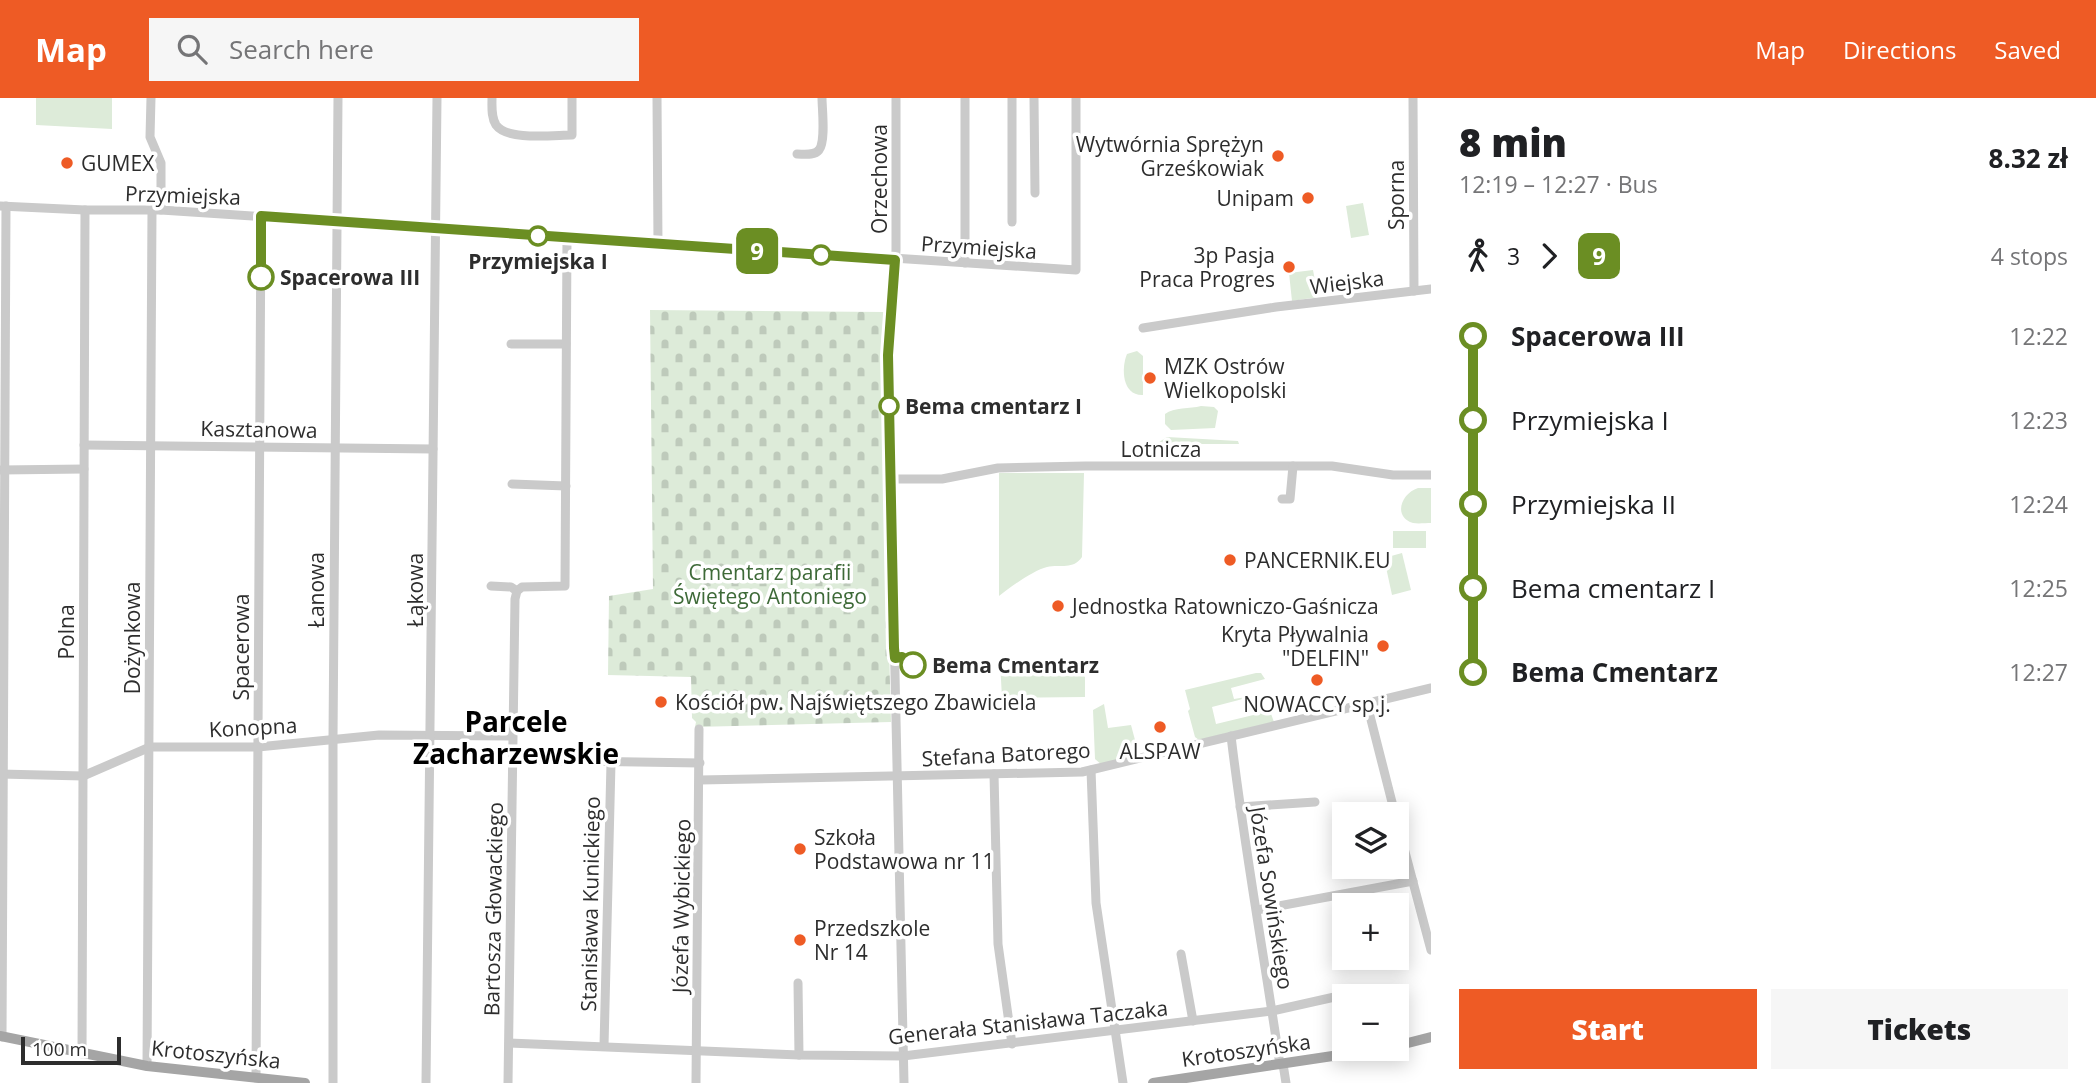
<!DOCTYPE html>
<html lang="en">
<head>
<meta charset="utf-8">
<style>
  :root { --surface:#fff; --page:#f6f6f6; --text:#202124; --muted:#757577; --accent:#ee5b25 }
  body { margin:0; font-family:"Open Sans",sans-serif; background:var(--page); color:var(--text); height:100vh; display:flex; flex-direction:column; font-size:26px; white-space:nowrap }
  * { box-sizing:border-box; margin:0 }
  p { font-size:23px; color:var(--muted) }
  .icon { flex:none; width:38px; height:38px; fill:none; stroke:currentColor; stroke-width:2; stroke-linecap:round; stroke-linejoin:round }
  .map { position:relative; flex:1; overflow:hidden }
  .details { display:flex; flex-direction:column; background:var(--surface); width:665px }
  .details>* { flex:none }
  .badge { padding:0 14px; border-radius:10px; font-size:24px; line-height:46px }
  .controls { position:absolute; left:1332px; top:704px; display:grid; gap:14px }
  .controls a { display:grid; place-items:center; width:77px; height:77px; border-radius:0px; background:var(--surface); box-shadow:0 4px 18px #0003; font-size:35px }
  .scale { position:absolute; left:21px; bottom:18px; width:100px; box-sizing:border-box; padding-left:7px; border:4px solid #2d2d2d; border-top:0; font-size:19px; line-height:24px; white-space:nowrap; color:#2d2d2d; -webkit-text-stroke:5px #fff; paint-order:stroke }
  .map>.badge { position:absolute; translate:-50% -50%; box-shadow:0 0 0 4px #fff }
  .legs { display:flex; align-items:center; gap:10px; height:77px; padding:0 28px; font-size:23px }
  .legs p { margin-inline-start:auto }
  .headline { display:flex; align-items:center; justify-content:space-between; height:119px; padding:0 28px }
  h1 { font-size:38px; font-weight:800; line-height:52px }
  .primary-button { display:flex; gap:14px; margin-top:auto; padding:14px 28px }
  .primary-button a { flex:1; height:80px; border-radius:0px; background:var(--accent); color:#fff; font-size:28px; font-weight:800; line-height:80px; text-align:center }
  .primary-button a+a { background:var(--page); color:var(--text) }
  ul { padding:0 28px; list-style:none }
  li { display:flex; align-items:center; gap:24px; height:84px; font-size:26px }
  li i { display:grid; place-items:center; width:10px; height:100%; margin:0 9px; background:currentColor }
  li i::after { content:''; width:18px; height:18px; margin:-9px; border:5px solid; border-radius:50%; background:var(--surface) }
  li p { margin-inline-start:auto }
  li:first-child i { background:linear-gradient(#0000 50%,currentColor 0) }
  li:last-child i { background:linear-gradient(currentColor 50%,#0000 0) }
  header { display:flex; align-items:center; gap:42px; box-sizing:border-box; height:98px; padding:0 35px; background:var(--accent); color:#fff }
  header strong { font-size:33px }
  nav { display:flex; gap:38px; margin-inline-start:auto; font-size:24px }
  .search { width:490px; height:63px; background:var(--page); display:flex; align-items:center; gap:18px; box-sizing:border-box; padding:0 24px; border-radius:0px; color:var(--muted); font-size:26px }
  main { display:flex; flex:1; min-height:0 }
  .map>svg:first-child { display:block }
  .grass { fill:#ddebd9 }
  .cemetery { fill:url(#cemetery-stones) }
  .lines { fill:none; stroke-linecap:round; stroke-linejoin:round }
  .minor { stroke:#cacaca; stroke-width:9 }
  .major { stroke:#a5a5a5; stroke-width:10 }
  .line-1-casing { stroke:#fff; stroke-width:16 }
  .line-1 { stroke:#6b8e23; stroke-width:10 }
  .poi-dot { fill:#ee5b25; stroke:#fff; stroke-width:2.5 }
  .stop-1-dot { fill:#fff; stroke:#6b8e23; stroke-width:3.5 }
  .labels { text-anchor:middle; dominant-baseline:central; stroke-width:7; stroke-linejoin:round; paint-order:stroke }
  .poi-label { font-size:21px; fill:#2d2d2d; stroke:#fff; text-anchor:start }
  .street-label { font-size:21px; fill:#2d2d2d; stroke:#fff }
  .stop-label { font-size:21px; font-weight:bold; fill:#2d2d2d; stroke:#fff; text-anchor:start }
  .park-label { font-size:21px; fill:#3e6a38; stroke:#fff }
  .district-label { font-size:28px; font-weight:bold; fill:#000; stroke:#fff }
</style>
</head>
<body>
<header>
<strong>Map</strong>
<div class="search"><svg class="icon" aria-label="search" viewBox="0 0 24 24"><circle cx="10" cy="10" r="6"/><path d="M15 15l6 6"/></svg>Search here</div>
<nav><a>Map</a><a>Directions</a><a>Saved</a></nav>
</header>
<main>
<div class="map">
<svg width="1431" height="985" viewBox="0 0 1431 985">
  <defs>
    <pattern id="cemetery-stones" width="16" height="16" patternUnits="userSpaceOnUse" patternTransform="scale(1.75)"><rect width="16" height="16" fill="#ddebd9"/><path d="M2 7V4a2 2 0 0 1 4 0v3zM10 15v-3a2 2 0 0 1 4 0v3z" fill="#becabb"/></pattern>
  </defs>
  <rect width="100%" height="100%" fill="#fff"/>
  <g class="grass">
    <polygon points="36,0 112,0 112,31 36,27"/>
    <polygon points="1363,105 1369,137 1351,140 1346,108"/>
    <polygon points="1313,172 1318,199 1292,203 1289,175"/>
    <path d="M1137,253L1143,258V297C1122,298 1121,270 1127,256Z"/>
    <path d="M1201,308L1214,309L1218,313L1215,330L1171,332L1165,326V316C1174,309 1190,311 1201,308Z"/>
    <polygon points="1167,339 1238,343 1239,346 1168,346 1167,354 1157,355 1156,346"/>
    <path d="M999,375H1084L1082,459C1073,472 1061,466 1047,469C1034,472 1010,489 999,498Z"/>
    <path d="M1418,390H1431V425C1426,425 1418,426 1413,425C1392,418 1402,395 1418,390Z"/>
    <rect x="1393" y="433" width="33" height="17"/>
    <polygon points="1402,455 1411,492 1392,497 1384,460"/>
    <polygon points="1000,563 1006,571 1011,573 1080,573 1085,579 1085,599 1002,600"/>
    <polygon points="1256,575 1261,575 1265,581 1231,590 1234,601 1258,597 1212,609 1216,626 1270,613 1274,624 1199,642 1195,639 1188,613 1190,611 1185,592"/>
    <polygon points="1104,606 1108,630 1131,627 1139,657 1102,667 1095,661 1093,612"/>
  </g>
  <polygon class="cemetery" points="650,212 884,214 881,246 891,624 695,629 696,624 692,620 691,579 608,577 609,498 653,491"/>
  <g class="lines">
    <g class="minor">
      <polyline points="151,0 150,39 161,65 161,112"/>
      <path d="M492,0C492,9 491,19 496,27C507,43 554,37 572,37V0"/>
      <polyline points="657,0 658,146"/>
      <polyline points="896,0 896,152 888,258 904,985"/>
      <polyline points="1012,0 1012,124"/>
      <polyline points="1034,0 1035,95"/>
      <polyline points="1413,0 1414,193"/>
      <path d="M797,56C804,56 814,58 819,52C826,43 822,11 822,0"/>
      <polyline points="0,108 85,112 161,112 1076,172 1076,0"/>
      <polyline points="965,165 965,0"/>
      <polyline points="1143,230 1276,209 1431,191"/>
      <polyline points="511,246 566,246"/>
      <polyline points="84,347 433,351"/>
      <polyline points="1,372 84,371"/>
      <polyline points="891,381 942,381 998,370 1085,368 1332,368 1393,377 1431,377"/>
      <polyline points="512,386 566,388"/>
      <polyline points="1282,401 1290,401 1293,368"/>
      <polyline points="491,488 511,489 517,493"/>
      <polyline points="1367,606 1395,716"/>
      <path d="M1231,638C1244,748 1264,857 1280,967"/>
      <polyline points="513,662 700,665"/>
      <polyline points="1091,672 1096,805 1123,985"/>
      <polyline points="0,676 83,678 150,649 258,649 379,637 512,638"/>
      <polyline points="994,676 998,846 1012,946"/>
      <polyline points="700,682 1082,674 1431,590"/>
      <polyline points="1240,709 1315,704"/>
      <polyline points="1396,720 1431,852"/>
      <polyline points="1257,812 1413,783"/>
      <polyline points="1181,856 1193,923"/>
      <polyline points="798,885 799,957"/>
      <polyline points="2,939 6,108"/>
      <polyline points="509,945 799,957 903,958 1272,913 1339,898"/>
      <polyline points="604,948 611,665"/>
      <polyline points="82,956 85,112"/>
      <polyline points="1283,966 1286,985"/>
      <polyline points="147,968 152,112"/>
      <polyline points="256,980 261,118"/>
      <polyline points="333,985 333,641 338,0"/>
      <polyline points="426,985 437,0"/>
      <polyline points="508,985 515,501 517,493 522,489 565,488 567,140"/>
      <polyline points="696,985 699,631"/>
    </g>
    <g class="major">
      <polyline points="0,938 147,968 305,985"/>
      <polyline points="1396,948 1431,939"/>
      <polyline points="1153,985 1386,950"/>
    </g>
  </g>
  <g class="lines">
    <defs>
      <polyline id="line-1" points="261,179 261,118 895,162 888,257 894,550 895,560 902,559 913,567"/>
    </defs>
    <use href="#line-1" class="line-1-casing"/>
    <use href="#line-1" class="line-1"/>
  </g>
  <g class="poi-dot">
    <circle cx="1278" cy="58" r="7"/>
    <circle cx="67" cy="65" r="7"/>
    <circle cx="1308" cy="100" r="7"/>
    <circle cx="1289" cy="169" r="7"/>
    <circle cx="1150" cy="280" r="7"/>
    <circle cx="1230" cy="462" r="7"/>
    <circle cx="1058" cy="508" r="7"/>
    <circle cx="1383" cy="548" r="7"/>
    <circle cx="1317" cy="582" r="7"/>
    <circle cx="661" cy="604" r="7"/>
    <circle cx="1160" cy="629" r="7"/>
    <circle cx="800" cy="751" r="7"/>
    <circle cx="800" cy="842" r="7"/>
  </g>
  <g class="stop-1-dot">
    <circle cx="538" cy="138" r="9"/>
    <circle cx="821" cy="157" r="9"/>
    <circle cx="261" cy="179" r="12"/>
    <circle cx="889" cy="308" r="9"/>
    <circle cx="913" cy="567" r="12"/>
  </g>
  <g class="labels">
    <g class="poi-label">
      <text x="1264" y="46" text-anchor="end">Wytwórnia Sprężyn<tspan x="1264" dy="24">Grześkowiak</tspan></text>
      <text x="81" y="65">GUMEX</text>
      <text x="1294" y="100" text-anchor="end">Unipam</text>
      <text x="1275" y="157" text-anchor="end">3p Pasja<tspan x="1275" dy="24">Praca Progres</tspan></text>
      <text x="1164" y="268">MZK Ostrów<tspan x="1164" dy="24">Wielkopolski</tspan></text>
      <text x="1244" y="462">PANCERNIK.EU</text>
      <text x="1072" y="508">Jednostka Ratowniczo-Gaśnicza</text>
      <text x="1369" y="536" text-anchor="end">Kryta Pływalnia<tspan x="1369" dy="24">"DELFIN"</tspan></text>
      <text x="675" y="604">Kościół pw. Najświętszego Zbawiciela</text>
      <text x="1317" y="606" text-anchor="middle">NOWACCY sp.j.</text>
      <text x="1160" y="653" text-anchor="middle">ALSPAW</text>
      <text x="814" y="739">Szkoła<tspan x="814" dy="24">Podstawowa nr 11</tspan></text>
      <text x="814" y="830">Przedszkole<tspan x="814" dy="24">Nr 14</tspan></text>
    </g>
    <g class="street-label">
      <text transform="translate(879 81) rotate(-90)">Orzechowa</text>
      <text transform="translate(183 97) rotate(2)">Przymiejska</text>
      <text transform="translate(1396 97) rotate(-90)">Sporna</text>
      <text transform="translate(979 149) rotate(4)">Przymiejska</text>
      <text transform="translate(1347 184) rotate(-7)">Wiejska</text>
      <text transform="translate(259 331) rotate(1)">Kasztanowa</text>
      <text x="1161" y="351">Lotnicza</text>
      <text transform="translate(316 492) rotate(-90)">Łanowa</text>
      <text transform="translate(415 492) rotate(-90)">Łąkowa</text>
      <text transform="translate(66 534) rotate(-90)">Polna</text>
      <text transform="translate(132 540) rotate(-90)">Dożynkowa</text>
      <text transform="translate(241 549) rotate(-90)">Spacerowa</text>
      <text transform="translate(253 629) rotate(-3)">Konopna</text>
      <text transform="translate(1006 656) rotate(-3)">Stefana Batorego</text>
      <text transform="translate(1272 800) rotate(81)">Józefa Sowińskiego</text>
      <text transform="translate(590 806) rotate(-89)">Stanisława Kunickiego</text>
      <text transform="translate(681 808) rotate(-89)">Józefa Wybickiego</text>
      <text transform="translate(493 811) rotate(-89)">Bartosza Głowackiego</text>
      <text transform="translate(1028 924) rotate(-6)">Generała Stanisława Taczaka</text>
      <text transform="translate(1246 952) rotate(-8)">Krotoszyńska</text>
      <text transform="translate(216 956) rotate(6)">Krotoszyńska</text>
    </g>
    <g class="stop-label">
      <text x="538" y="163" text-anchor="middle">Przymiejska I</text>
      <text x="280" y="179">Spacerowa III</text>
      <text x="905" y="308">Bema cmentarz I</text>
      <text x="932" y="567">Bema Cmentarz</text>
    </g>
    <g class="park-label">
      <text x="770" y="474">Cmentarz parafii<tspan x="770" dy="24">Świętego Antoniego</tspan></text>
    </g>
    <g class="district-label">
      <text x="516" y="623">Parcele<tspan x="516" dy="32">Zacharzewskie</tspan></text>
    </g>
  </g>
</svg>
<div class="controls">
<a><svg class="icon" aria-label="layers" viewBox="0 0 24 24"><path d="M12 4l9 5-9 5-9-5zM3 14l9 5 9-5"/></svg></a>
<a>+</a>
<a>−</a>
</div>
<div class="scale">100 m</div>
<b class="badge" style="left:757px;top:153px;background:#6b8e23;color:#fff">9</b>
</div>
<section class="details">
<div class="headline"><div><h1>8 min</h1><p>12:19 – 12:27 · Bus</p></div><b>8.32 zł</b></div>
<div class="legs"><svg class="icon" aria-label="walk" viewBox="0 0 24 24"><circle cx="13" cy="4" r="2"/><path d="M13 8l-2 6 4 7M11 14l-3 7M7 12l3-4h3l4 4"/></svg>3<svg class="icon" aria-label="forward" viewBox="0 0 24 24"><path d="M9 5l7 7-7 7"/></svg><b class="badge" style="background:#6b8e23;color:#fff">9</b><p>4 stops</p></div>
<ul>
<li><i style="color:#6b8e23"></i><b>Spacerowa III</b><p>12:22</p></li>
<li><i style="color:#6b8e23"></i><span>Przymiejska I</span><p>12:23</p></li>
<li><i style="color:#6b8e23"></i><span>Przymiejska II</span><p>12:24</p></li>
<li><i style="color:#6b8e23"></i><span>Bema cmentarz I</span><p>12:25</p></li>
<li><i style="color:#6b8e23"></i><b>Bema Cmentarz</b><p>12:27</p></li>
</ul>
<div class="primary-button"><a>Start</a><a>Tickets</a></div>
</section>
</main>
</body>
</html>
